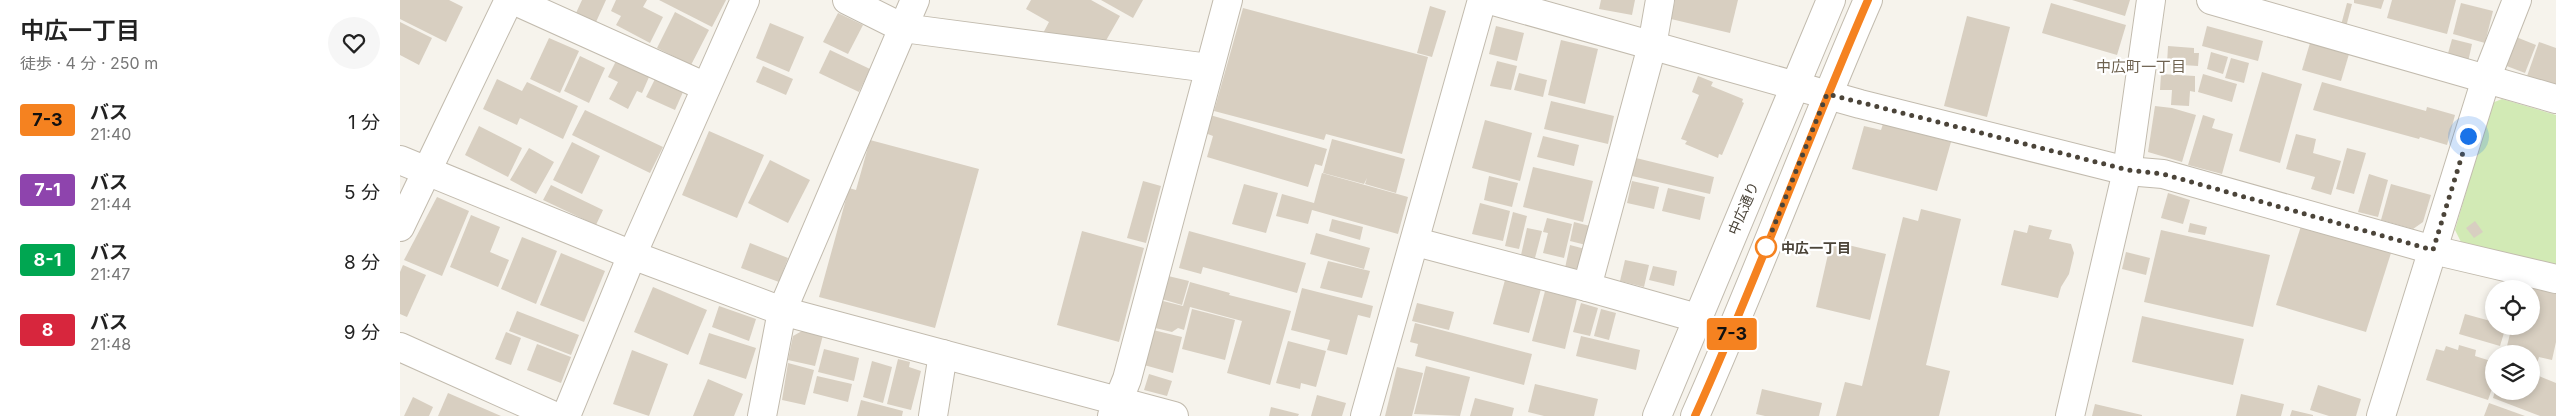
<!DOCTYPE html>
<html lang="ja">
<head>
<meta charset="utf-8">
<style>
  :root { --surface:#fff; --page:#f6f6f6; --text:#222; --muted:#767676 }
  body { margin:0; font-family:Inter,"Noto Sans JP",sans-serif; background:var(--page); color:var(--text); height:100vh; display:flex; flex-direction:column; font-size:19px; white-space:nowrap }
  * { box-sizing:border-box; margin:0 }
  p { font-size:16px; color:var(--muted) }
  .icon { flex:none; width:28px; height:28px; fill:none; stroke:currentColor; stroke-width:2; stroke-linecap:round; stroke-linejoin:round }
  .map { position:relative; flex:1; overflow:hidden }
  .side { display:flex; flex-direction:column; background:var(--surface); width:400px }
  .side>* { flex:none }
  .badge { padding:0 10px; border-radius:4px; font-size:18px; line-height:32px }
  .controls { position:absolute; left:2085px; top:280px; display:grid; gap:10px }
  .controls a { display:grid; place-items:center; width:55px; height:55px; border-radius:50%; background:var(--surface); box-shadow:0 2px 8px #0003; font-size:25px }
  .you { position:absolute; width:25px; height:25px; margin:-12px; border:4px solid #fff; border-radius:50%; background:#1a73e8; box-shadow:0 0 0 8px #1a73e833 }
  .map>.badge { position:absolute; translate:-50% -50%; box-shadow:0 0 0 2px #fff }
  .round { display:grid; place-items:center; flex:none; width:52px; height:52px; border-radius:26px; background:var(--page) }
  .head { display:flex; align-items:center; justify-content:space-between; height:85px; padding:0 20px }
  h1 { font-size:24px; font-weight:600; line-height:38px }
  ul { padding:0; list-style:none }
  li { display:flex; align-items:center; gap:15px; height:70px; padding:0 20px }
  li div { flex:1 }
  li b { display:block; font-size:19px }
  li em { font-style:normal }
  li .badge { min-width:55px; font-weight:700; text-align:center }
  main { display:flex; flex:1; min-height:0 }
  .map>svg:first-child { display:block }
  .green { fill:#d2eab5 }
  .building { fill:#d8cfc1 }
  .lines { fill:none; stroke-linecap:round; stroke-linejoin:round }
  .minor-casing { stroke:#c2bbae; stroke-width:30 }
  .minor { stroke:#fff; stroke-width:28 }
  .line-casing { stroke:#fff; stroke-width:11 }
  .line { stroke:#f58220; stroke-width:8 }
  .walk { stroke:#4b4439; stroke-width:5; stroke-dasharray:0 9 }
  .stop-dot { fill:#fff; stroke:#f58220; stroke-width:2.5 }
  .labels { text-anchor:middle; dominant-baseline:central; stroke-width:4.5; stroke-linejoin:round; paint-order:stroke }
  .street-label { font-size:14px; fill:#4b4439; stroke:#fff }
  .stop-label { font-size:14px; font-weight:bold; fill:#4b4439; stroke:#fff; text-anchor:start }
  .neighbourhood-label { font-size:15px; fill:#6e6250; stroke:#fff }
</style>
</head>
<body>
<main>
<section class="side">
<div class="head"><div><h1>中広一丁目</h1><p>徒歩 · 4 分 · 250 m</p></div><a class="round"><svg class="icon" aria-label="heart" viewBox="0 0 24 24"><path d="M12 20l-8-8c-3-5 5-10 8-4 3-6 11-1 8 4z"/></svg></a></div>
<ul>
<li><span class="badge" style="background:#f58220;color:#111">7-3</span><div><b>バス</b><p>21:40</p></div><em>1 分</em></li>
<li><span class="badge" style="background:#8e44ad;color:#fff">7-1</span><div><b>バス</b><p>21:44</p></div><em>5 分</em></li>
<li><span class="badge" style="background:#00a651;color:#fff">8-1</span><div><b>バス</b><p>21:47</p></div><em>8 分</em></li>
<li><span class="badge" style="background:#d7263d;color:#fff">8</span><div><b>バス</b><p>21:48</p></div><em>9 分</em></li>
</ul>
</section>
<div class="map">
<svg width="2156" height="416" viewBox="0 0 2156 416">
  <rect width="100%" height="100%" fill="#f6f3ec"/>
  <polygon class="green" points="2102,99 2156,115 2156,267 2062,244 2055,230 2092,103"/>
  <g class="building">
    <polygon points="0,0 49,0 63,7 46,42 0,19"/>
    <polygon points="182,0 206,0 196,22 176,13"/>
    <polygon points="216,0 247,0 243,7 263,17 250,43 216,25 221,16 211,11"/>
    <polygon points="259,0 326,0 312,27"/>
    <polygon points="631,0 691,0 720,16 704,44 641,37 649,22 626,9"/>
    <polygon points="701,0 743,0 733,18"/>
    <polygon points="1201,0 1235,0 1232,15 1199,9"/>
    <polygon points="1275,0 1338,0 1330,33 1271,19"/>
    <polygon points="1672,0 1730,0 1725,16"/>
    <polygon points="1954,0 1984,0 1981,9 1954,3"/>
    <polygon points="1992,0 2056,0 2047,34 1987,18"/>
    <polygon points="1651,3 1726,25 1717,55 1642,33"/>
    <polygon points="1947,3 1952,4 1946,27 1941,25"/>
    <polygon points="2061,3 2093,11 2085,43 2053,34"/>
    <polygon points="1030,6 1046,11 1032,57 1017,53"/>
    <polygon points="843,8 1028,57 1002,154 926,134 924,140 814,111"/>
    <polygon points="275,12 309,30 291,65 257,48"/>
    <polygon points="438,13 463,25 448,54 423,42"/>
    <polygon points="1567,16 1610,27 1587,117 1544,106"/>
    <polygon points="0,22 32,38 19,65 0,55"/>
    <polygon points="370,23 404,37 389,72 356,58"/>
    <polygon points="1096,26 1124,33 1117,61 1089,54"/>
    <polygon points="1807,26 1863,41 1858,61 1802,46"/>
    <polygon points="2116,37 2136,45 2125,73 2104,65"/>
    <polygon points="149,38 179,51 160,93 130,79"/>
    <polygon points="2052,39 2072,44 2068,62 2047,57"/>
    <polygon points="1161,40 1198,49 1185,104 1148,95"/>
    <polygon points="2139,42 2156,48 2156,90 2126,79"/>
    <polygon points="1910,43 1949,54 1941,81 1902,70"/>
    <polygon points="1768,46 1794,48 1794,53 1799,53 1798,66 1767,64"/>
    <polygon points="430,50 470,69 459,92 419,73"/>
    <polygon points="1811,52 1828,57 1823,74 1807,69"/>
    <polygon points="180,56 205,68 189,103 164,91"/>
    <polygon points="1831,58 1849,63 1844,83 1825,78"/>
    <polygon points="216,61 249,77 242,93 237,91 228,109 209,99 218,82 208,77"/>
    <polygon points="1097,61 1117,66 1111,90 1090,86"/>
    <polygon points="363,66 393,79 386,95 356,82"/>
    <polygon points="1862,72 1902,84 1880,163 1839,151"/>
    <polygon points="1119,73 1147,80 1143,97 1114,90"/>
    <polygon points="1761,74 1795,76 1795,92 1790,91 1789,106 1771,105 1772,90 1760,90"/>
    <polygon points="1803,74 1837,84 1832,102 1798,92"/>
    <polygon points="1298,76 1313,82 1311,86 1343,99 1342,102 1344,103 1322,155 1319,154 1318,158 1285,144 1287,141 1281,139 1299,95 1292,92"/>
    <polygon points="97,79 122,91 127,82 178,106 163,139 120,118 117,125 83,109"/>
    <polygon points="255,79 283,92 275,110 246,97"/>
    <polygon points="1922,82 2026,111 2027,107 2055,115 2047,145 2020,137 2019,139 1913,110"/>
    <polygon points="1151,101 1214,116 1208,144 1144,129"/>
    <polygon points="1755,106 1772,108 1796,115 1782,162 1748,152"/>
    <polygon points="185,110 263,147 250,173 172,135"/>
    <polygon points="810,115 927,149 922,166 915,164 908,187 807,157 813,136 805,133"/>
    <polygon points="1803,115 1815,119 1812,128 1833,134 1822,174 1788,165"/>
    <polygon points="1085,120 1132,133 1120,181 1072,168"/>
    <polygon points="1483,124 1551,142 1537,191 1452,169 1464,126 1481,130"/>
    <polygon points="79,126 122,148 108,177 65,155"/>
    <polygon points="309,131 364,155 337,218 282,195"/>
    <polygon points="1896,134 1916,139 1913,153 1941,161 1931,195 1911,189 1915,177 1886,169"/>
    <polygon points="1143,136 1179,145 1174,166 1137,157"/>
    <polygon points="932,139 1005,159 996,193 965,184 967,178 964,184 923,173"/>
    <polygon points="470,140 579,169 535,328 419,297 449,188 456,190"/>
    <polygon points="172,142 200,156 182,194 153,180"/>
    <polygon points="129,148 154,162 136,194 110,180"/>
    <polygon points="1947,148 1966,153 1954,194 1936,189"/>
    <polygon points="1236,158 1314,177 1310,194 1232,176"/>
    <polygon points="370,160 410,180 388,223 348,203"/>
    <polygon points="1133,167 1193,181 1183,222 1123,207"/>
    <polygon points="922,173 1008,197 998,234 912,210 908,224 876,216 882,194 914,203"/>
    <polygon points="1969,174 1988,180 1978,217 1958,212"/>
    <polygon points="1089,176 1118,183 1112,207 1084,200"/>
    <polygon points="743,181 761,186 746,243 727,238"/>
    <polygon points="1232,181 1259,187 1254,209 1227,203"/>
    <polygon points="844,184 878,193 866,233 832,224"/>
    <polygon points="1991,184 2031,195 2023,222 2013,229 1981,220"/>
    <polygon points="151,185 203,210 196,225 143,200"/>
    <polygon points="1268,188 1305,197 1300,220 1262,211"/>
    <polygon points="1768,193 1790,200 1783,224 1761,218"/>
    <polygon points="37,197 69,211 42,276 4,260"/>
    <polygon points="1080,203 1110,211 1103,241 1072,234"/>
    <polygon points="1521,209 1561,219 1526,365 1550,371 1539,416 1436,416 1445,382 1462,386 1503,217 1518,221"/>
    <polygon points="1113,212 1127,216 1119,249 1105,246"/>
    <polygon points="71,215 100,227 90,252 109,260 98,287 50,267"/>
    <polygon points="1147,218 1172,224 1164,258 1143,253 1148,233 1143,232"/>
    <polygon points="932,219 963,227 960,240 929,231"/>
    <polygon points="2075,221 2083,232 2074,238 2066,228"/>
    <polygon points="1174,222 1194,227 1190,246 1170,241"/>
    <polygon points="1790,223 1807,227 1805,235 1788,232"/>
    <polygon points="1629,225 1652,230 1649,239 1671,244 1674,253 1669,274 1661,287 1658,298 1601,285 1614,230 1627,233"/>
    <polygon points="1901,226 1991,253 1966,332 1876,305"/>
    <polygon points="1127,228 1142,231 1135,258 1121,255"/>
    <polygon points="1761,230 1870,255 1853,327 1744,302"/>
    <polygon points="682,231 744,248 719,342 657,325"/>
    <polygon points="789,231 906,263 897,293 803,267 801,274 779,268"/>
    <polygon points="916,233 970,248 964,269 910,254"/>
    <polygon points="122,237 157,251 136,304 101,289"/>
    <polygon points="1431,241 1486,254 1470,320 1416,307"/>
    <polygon points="350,243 388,258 379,282 341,268"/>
    <polygon points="1170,245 1189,250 1186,263 1174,270 1165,268"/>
    <polygon points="1726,252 1750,258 1746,275 1722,269"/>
    <polygon points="161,253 205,271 184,322 140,305"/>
    <polygon points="1225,260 1249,265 1244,287 1220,281"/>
    <polygon points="928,261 970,271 962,298 920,288"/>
    <polygon points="3,265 26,275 7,317 0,314 0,272"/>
    <polygon points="1253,266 1277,271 1274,286 1249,280"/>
    <polygon points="764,275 789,281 782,305 758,298"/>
    <polygon points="1105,280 1141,289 1129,333 1093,324"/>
    <polygon points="790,282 830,293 829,295 891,311 870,385 827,373 842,321 790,307 784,330 778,328 772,332 751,327 759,300 783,306"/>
    <polygon points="2123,284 2156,293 2156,342 2152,360 2139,357 2134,374 2156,383 2156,416 2140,416 2093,398 2095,391 2131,391 2131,354 2105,354 2112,326 2131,326 2131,289 2122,289"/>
    <polygon points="253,287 307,310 288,355 234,332"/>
    <polygon points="902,288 973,306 970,318 958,315 947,355 927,350 930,340 891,330"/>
    <polygon points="1145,291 1177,299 1165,349 1132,341"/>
    <polygon points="1017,303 1054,312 1049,330 1012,321"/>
    <polygon points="1181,303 1198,308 1190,336 1173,332"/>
    <polygon points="319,306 356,319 349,341 312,327"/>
    <polygon points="792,309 835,320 825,360 782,349"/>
    <polygon points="1201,309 1216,313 1209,340 1194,336"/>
    <polygon points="117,311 179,335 171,355 109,331"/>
    <polygon points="2065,314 2094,322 2094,326 2106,326 2100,346 2059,334"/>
    <polygon points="1742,316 1844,339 1833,385 1732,362"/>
    <polygon points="1015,323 1132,354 1124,385 1015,356 1018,344 1010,342"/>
    <polygon points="753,330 782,337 773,373 744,365"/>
    <polygon points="402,331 423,335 415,366 388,360 393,336"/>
    <polygon points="106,332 121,338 111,365 95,359"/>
    <polygon points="309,333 356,348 346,379 299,364"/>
    <polygon points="1181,336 1240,350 1236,370 1176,356"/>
    <polygon points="888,341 926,351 916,387 901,383 900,389 876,383"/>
    <polygon points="137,344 171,357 161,383 127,370"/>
    <polygon points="2059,345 2076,350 2075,356 2094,362 2094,383 2088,400 2026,380 2036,349 2044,351 2046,346 2058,350"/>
    <polygon points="424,349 459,358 454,381 418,372"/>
    <polygon points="232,350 268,364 249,416 213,404"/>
    <polygon points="498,359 510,362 509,367 521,371 511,410 487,404"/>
    <polygon points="472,361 492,367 483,403 463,397"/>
    <polygon points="388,363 414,370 405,405 382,400"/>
    <polygon points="1026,366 1070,377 1060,416 1014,414"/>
    <polygon points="997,367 1023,373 1012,416 985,416"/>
    <polygon points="749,374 772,381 767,396 744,390"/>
    <polygon points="417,376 452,384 448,402 413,393"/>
    <polygon points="308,379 343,394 334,416 293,416"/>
    <polygon points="1135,384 1198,399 1194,416 1144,416 1128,412"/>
    <polygon points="1918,385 1961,399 1956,416 1929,416 1910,410"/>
    <polygon points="1362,389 1422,403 1419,416 1365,416 1356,414"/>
    <polygon points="48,393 101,416 38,416"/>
    <polygon points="1841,394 1884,404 1881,416 1836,416"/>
    <polygon points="917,395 946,403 942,416 911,416"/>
    <polygon points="13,397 33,407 29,416 4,416"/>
    <polygon points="1075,398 1114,408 1112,416 1070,416"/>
    <polygon points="461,400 503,411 502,416 457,416"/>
    <polygon points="2089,403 2125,416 2084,416"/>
    <polygon points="1695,404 1742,415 1742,416 1692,416"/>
    <polygon points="871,407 899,414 898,416 869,416"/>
    <polygon points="1892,410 1913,415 1913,416 1890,416"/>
  </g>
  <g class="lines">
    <defs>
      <g id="minor">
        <polyline points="113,0 306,87"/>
        <polyline points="447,0 503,28 809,68"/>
        <polyline points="1090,0 1460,104 1727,171 1763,174 2033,250 2156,279"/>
        <polyline points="1811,0 2156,99"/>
        <polyline points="0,160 232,255 382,311 774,416"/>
        <polyline points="0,227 109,0"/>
        <polyline points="1016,242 1187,287 1297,318"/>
        <polyline points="1187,287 1252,46 1260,0"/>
        <polyline points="0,347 154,416"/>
        <polyline points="166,416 232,255 345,0"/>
        <polyline points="362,416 382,311 515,0"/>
        <polyline points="533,416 543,354"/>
        <polyline points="712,416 727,379 828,0"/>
        <polyline points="965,416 1082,0"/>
        <polyline points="1257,416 1431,0"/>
        <path d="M1295,416C1356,279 1408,138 1468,0"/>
        <polyline points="1670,416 1727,171 1751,0"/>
        <polyline points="1981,416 2086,79 2117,0"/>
      </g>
    </defs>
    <use href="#minor" class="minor-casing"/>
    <use href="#minor" class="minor"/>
  </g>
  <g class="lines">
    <defs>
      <path id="line" d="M1295,416C1357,279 1408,138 1468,0"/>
    </defs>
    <use href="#line" class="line-casing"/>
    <use href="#line" class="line"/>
    <polyline class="walk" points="1366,247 1364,251 1427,94 1728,170 1763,174 2033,250 2068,136"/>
  </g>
  <circle class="stop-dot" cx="1366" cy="247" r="10"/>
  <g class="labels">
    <g class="street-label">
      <text transform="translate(1343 208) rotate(-67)">中広通り</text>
    </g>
    <g class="stop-label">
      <text x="1381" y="247">中広一丁目</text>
    </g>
    <g class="neighbourhood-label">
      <text x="1741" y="66">中広町一丁目</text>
    </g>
  </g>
</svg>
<div class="controls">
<a><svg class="icon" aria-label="locate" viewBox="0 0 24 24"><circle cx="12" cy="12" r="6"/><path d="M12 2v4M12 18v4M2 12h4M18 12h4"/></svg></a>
<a><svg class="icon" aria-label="layers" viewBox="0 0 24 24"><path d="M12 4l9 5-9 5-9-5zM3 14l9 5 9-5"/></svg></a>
</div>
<div class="you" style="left:2068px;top:136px"></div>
<b class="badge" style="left:1332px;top:334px;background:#f58220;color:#111">7-3</b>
</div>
</main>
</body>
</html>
